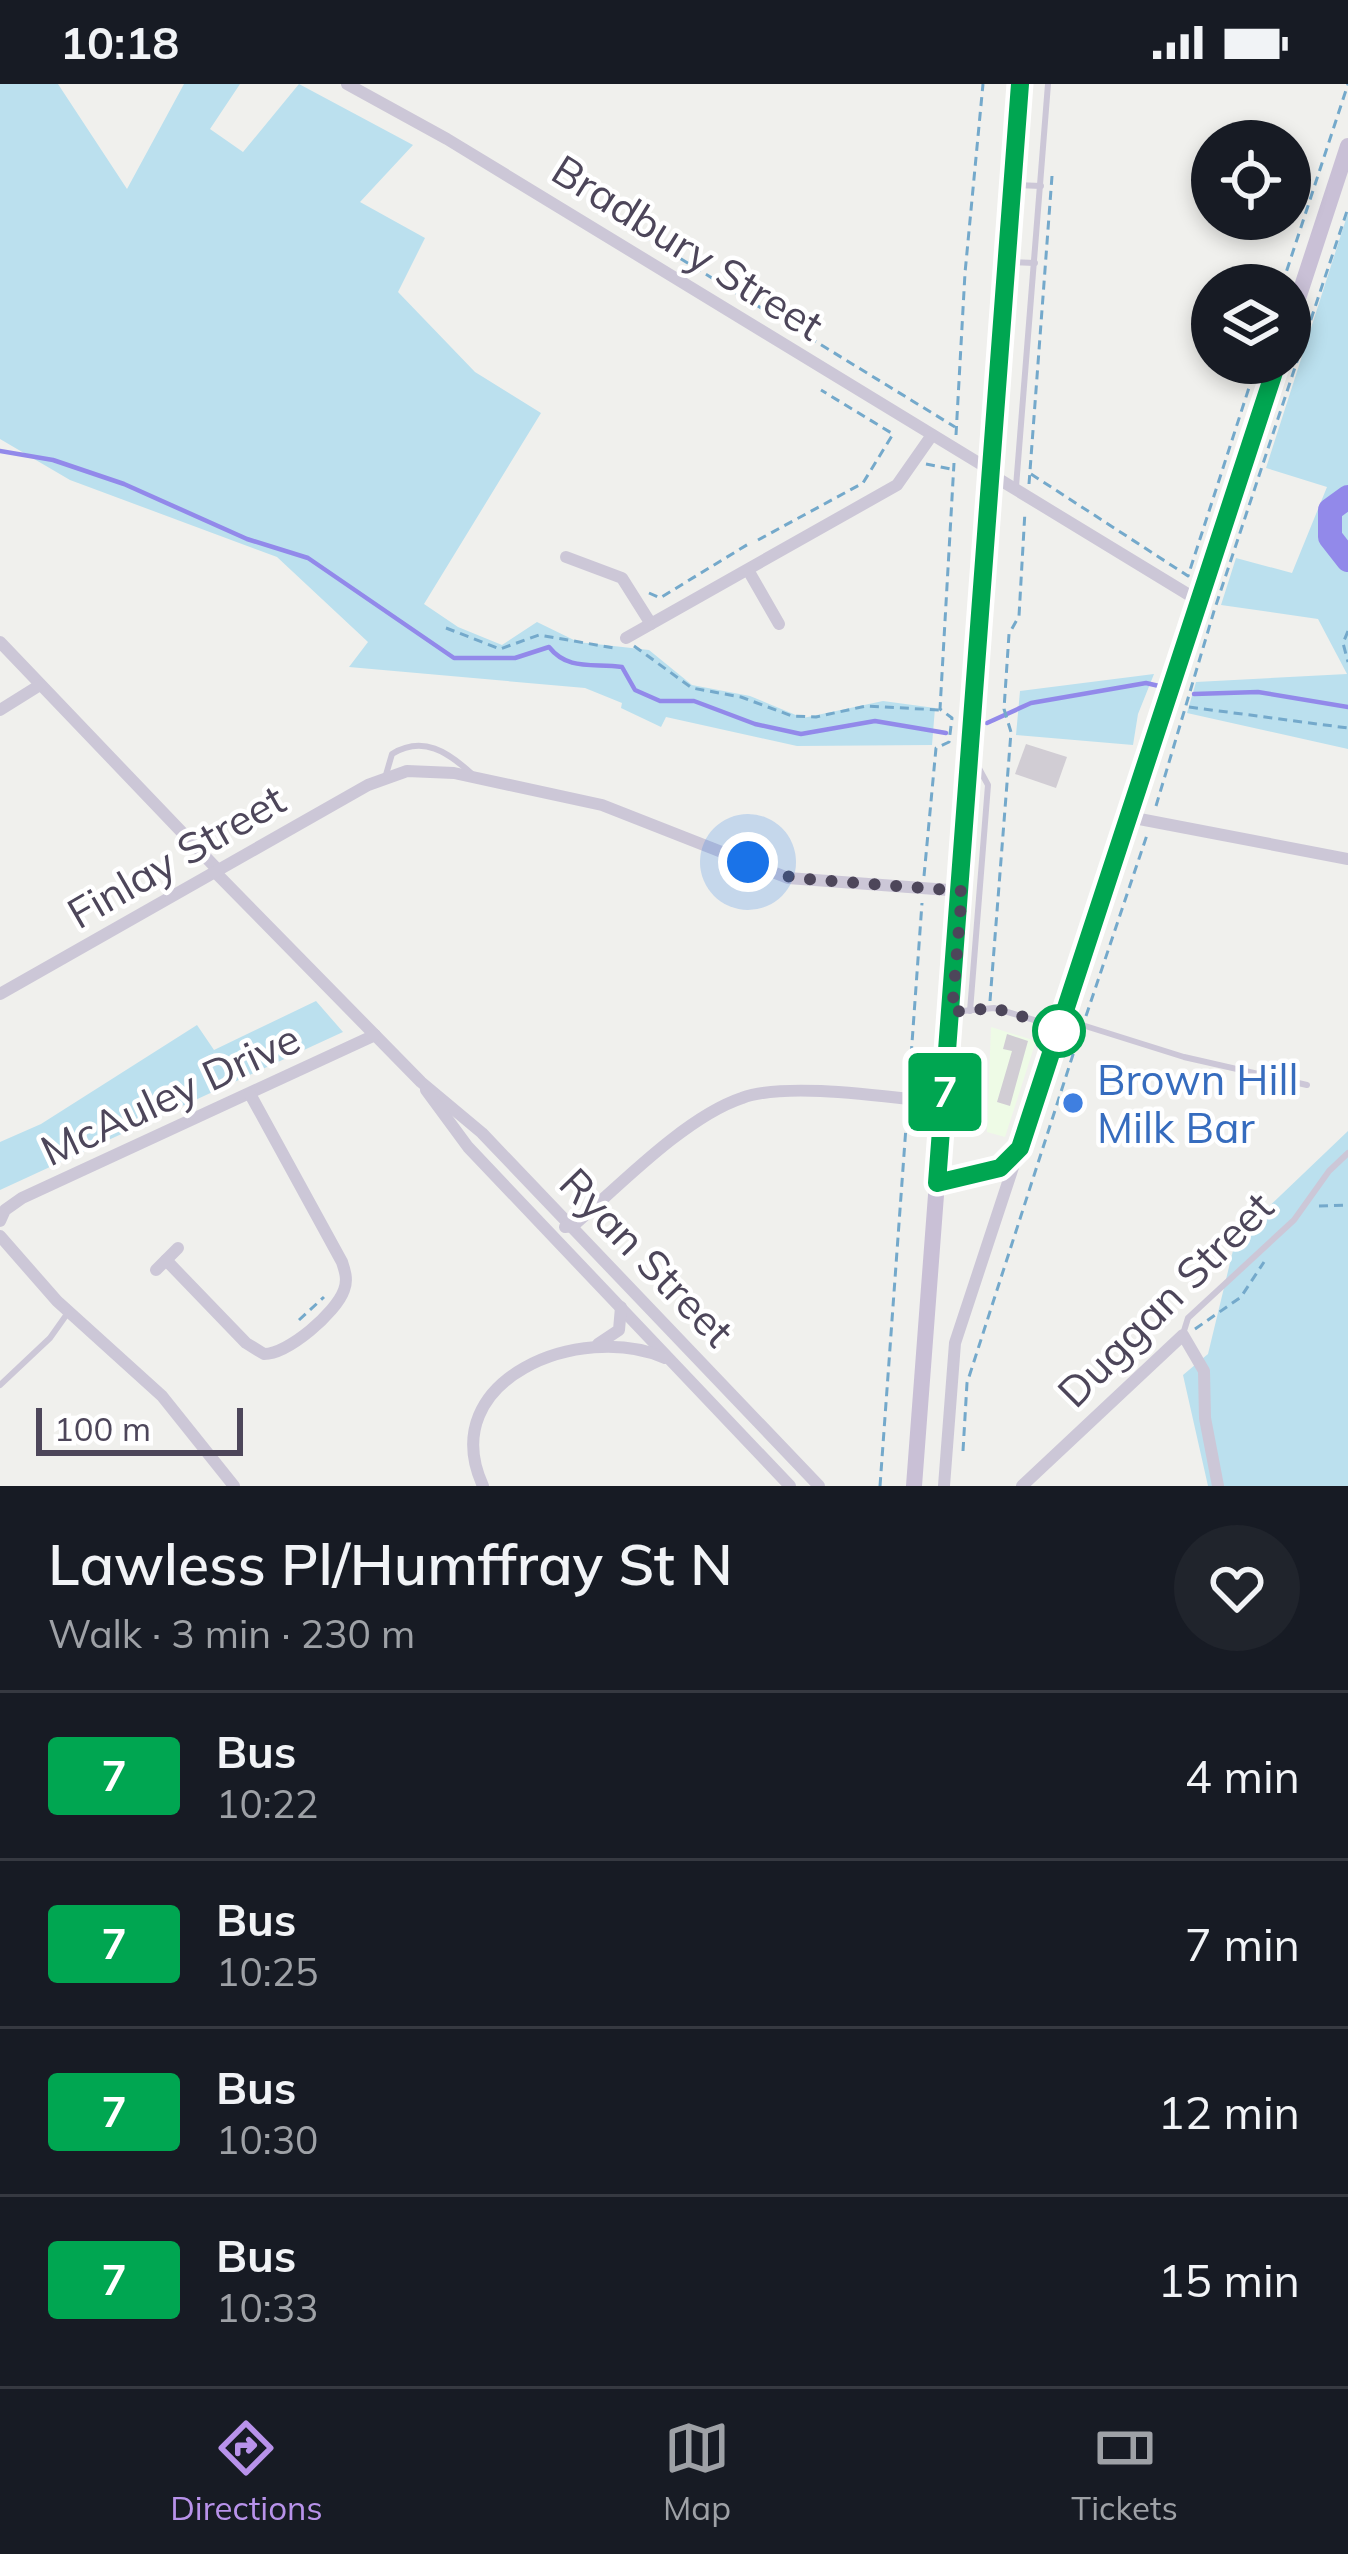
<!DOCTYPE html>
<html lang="en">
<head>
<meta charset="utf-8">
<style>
  :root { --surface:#171b24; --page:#20242c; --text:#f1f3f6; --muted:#9ea1a6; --line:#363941; --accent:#b892ea }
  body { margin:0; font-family:Mulish,sans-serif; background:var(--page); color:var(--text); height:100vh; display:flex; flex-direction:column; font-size:45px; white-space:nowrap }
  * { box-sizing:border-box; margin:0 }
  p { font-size:39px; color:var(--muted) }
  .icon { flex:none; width:66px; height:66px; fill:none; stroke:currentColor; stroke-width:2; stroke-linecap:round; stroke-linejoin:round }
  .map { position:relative; height:1402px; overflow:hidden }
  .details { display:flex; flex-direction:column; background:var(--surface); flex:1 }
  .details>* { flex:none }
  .badge { padding:0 24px; border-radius:9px; font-size:42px; line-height:78px }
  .buttons { position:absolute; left:1191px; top:36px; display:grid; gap:24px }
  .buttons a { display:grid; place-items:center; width:120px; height:120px; border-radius:50%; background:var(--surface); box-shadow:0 6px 18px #0003; font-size:60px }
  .scale { position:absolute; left:36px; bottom:30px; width:207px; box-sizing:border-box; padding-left:12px; border:6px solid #4d465a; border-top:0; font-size:33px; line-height:42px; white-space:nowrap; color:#4d465a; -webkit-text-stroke:9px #fff; paint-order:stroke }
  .you { position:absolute; width:60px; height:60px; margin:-30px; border:9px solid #fff; border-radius:50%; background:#1a73e8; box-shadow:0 0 0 18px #1a73e833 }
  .map>.badge { position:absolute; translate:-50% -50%; box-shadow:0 0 0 6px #fff }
  .round { display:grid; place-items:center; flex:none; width:126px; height:126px; border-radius:63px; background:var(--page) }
  .head { display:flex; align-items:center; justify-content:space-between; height:204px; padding:0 48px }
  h1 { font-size:57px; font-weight:600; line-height:90px }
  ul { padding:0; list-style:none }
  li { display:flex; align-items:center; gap:36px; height:168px; padding:0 48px; border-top:3px solid var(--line) }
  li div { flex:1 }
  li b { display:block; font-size:45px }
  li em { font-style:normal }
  li .badge { min-width:132px; font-weight:700; text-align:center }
  .status { display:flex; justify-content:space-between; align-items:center; height:84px; padding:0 60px; background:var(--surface); direction:ltr }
  .status svg { height:33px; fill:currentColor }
  .tabs { display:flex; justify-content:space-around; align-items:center; height:168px; border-top:3px solid var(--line); background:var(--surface); font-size:33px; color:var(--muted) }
  .tabs a { display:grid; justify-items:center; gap:6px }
  .tabs .current { color:var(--accent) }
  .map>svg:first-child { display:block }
  .commercial { fill:#eefbe6 }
  .green { fill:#bbe0ee }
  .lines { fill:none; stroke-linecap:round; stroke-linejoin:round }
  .stream { stroke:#9289ea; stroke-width:4.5 }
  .river { stroke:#9289ea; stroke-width:24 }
  .building { fill:#d1cdd4 }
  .path { stroke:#74a9cb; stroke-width:3; stroke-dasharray:9 6; stroke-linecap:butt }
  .lane { stroke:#ccc7d7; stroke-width:6 }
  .street { stroke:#ccc7d7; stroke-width:12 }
  .secondary { stroke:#c9c0d6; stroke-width:16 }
  .line-casing { stroke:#fff; stroke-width:27 }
  .line { stroke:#00a651; stroke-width:18 }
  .walk { stroke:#4d465a; stroke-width:12; stroke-dasharray:0 21.6 }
  .stop-dot { fill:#fff; stroke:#00a651; stroke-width:6 }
  .shop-dot { fill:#3f7fe0; stroke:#fff; stroke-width:4.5 }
  .labels { text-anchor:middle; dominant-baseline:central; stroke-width:9; stroke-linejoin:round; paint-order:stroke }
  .street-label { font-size:42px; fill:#4d465a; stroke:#fff }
  .shop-label { font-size:42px; fill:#366cbe; stroke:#fff; text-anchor:start }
</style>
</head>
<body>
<div class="status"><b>10:18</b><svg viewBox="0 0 49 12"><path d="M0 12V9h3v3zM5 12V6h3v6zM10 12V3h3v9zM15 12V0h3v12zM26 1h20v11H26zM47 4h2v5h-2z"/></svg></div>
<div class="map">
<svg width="1348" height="1402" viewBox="0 0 1348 1402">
  <rect width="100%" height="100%" fill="#f0f0ed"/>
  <polygon class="commercial" points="991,943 1036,957 1005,1053 987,1048"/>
  <g class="green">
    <polygon points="0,0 58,0 127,105 184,0 240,0 210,45 243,68 299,0 413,61 360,118 425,154 398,208 475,288 541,329 424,520 458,543 502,561 537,538 578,558 649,566 692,601 750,612 803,634 883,617 935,624 932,661 797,662 666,633 661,643 621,624 622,619 585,604 349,583 368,558 277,473 70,396 0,355"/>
    <polygon points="1348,129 1348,665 1187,629 1196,598 1347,590 1318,535 1221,521 1236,474 1292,489 1327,403 1266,384"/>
    <polygon points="1154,590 1138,630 1133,661 1016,651 1020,607"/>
    <polygon points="316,917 343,948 0,1106 0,1058 41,1040 197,941 214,966"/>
    <polygon points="1348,1047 1348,1402 1208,1402 1183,1291 1208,1270 1236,1154"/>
  </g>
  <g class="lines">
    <g class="stream">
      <path d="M0,367L53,376L124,400L247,455L308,474L454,574H515L549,563C568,587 593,579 622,583L635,606L660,617H694L755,640L801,650L875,637L946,649"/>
      <polyline points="1194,610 1258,608 1348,623"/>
      <polyline points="987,639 1031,619 1146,599 1159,602"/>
    </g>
    <polyline class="river" points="1348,413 1330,426 1330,453 1348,476"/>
  </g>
  <g class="building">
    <polygon points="1026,660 1067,673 1056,704 1015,690"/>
    <polygon points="1007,950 1028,957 1010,1022 997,1018 1012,967 1003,965"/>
  </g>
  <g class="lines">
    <g class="path">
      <polyline points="642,151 955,343"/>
      <polyline points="1282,201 1348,0"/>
      <polyline points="956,351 965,189 983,0"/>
      <polyline points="926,380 951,385"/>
      <polyline points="1031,390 1188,492 1257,279"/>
      <polyline points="1029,400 1052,92"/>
      <polyline points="758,456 863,399 893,350 821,306"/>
      <polyline points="649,509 660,514 750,459"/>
      <polyline points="446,544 500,565 539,551 614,564"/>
      <polyline points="1348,547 1343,559 1348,578"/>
      <polyline points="634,562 692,604 741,613 792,632 816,633 866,622 940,626"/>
      <polyline points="1189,623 1348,644"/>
      <polyline points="1156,722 1214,527 1348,124"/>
      <polyline points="924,792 936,664 949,658 952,634 940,625 954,379"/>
      <polyline points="990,917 1011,648 1004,625 1009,550 1019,532 1025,427"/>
      <polyline points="1086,932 1148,748"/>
      <polyline points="909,1001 922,819"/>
      <polyline points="1319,1122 1348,1121"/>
      <polyline points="299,1236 324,1213"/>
      <polyline points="1195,1245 1241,1213 1264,1178"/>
      <polyline points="963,1367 967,1299 1079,952"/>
      <polyline points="880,1402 907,1029"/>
    </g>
    <g class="lane">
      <polyline points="1014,101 1041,102"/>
      <polyline points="1009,178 1035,179"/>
      <polyline points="1016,403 1048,0"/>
      <path d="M385,694L392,670C423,651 448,668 472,690"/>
      <polyline points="970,927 988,701 975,677"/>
      <polyline points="952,928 994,924 1041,938 1063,935 1184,973 1307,1001"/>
      <polyline points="1183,1250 1188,1234 1294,1136 1329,1087 1348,1069"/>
      <polyline points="0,1301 50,1254 67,1230"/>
    </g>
    <g class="street">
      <polyline points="347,0 447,55 992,387"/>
      <polyline points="992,391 1199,517"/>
      <polyline points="566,473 622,494 651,540"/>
      <polyline points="748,486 779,540"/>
      <polyline points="626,554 897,401 932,351"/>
      <polyline points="0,558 218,786"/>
      <polyline points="0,626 40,601"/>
      <polyline points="1129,733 1348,775"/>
      <polyline points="215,788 421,998 482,1049 819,1402"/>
      <polyline points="0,910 368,701 407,687 454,689 602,721 788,794 962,807"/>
      <polyline points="426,1006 468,1063 790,1402"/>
      <polyline points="0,1137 5,1126 22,1114 375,951"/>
      <path d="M565,1143L573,1142C618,1103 685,1033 742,1014C788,997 893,1014 945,1019"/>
      <polyline points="0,1152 57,1217 162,1312 234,1402"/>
      <path d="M166,1176L246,1259L264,1270C288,1270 336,1229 344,1206C348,1196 345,1187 342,1178L250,1010"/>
      <polyline points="156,1186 178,1164"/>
      <polyline points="598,1260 619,1246 621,1223"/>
      <path d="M483,1402C434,1295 581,1237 665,1274"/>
      <polyline points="944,1402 955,1259 1017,1071"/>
      <polyline points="1022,1402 1183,1251 1204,1287 1205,1334 1218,1402"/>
    </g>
    <g class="secondary">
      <polyline points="1290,239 1348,62"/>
      <polyline points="937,1099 1000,1084 1020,1064 1277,279"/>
      <polyline points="914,1402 1020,0"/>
    </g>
  </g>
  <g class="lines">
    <defs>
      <polyline id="line" points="1020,0 937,1099 1000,1084 1020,1064 1277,279"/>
    </defs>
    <use href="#line" class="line-casing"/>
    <use href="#line" class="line"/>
    <polyline class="walk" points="748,778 793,794 962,807 952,928 994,924 1041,938 1063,935 1059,947"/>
  </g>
  <circle class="stop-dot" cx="1059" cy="947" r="24"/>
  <circle class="shop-dot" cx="1073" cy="1019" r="12"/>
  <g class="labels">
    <g class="street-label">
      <text transform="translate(688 163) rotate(32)">Bradbury Street</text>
      <text transform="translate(176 772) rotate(-30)">Finlay Street</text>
      <text transform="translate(170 1010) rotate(-25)">McAuley Drive</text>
      <text transform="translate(647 1173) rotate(46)">Ryan Street</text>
      <text transform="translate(1165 1215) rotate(-45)">Duggan Street</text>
    </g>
    <g class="shop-label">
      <text x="1097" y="995">Brown Hill<tspan x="1097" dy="48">Milk Bar</tspan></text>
    </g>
  </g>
</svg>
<div class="buttons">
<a><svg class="icon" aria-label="locate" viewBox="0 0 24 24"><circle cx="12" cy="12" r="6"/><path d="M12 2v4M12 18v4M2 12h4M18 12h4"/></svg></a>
<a><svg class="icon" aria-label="layers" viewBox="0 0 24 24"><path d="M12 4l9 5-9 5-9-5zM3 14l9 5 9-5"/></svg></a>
</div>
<div class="scale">100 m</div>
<div class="you" style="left:748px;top:778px"></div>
<b class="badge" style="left:945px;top:1008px;background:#00a651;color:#fff">7</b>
</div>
<section class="details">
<div class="head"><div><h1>Lawless Pl/Humffray St N</h1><p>Walk · 3 min · 230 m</p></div><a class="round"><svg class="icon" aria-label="heart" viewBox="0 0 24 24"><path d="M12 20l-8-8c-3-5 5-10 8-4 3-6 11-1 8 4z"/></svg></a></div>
<ul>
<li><span class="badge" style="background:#00a651;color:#fff">7</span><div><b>Bus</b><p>10:22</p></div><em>4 min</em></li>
<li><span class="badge" style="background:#00a651;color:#fff">7</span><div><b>Bus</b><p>10:25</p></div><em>7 min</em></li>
<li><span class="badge" style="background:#00a651;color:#fff">7</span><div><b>Bus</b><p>10:30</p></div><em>12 min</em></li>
<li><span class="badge" style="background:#00a651;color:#fff">7</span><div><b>Bus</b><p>10:33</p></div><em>15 min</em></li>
</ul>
</section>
<nav class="tabs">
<a class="current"><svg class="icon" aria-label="directions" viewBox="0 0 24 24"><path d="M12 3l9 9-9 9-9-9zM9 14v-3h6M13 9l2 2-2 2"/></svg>Directions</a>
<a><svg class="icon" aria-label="map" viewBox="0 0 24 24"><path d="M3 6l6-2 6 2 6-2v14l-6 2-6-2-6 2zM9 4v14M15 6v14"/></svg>Map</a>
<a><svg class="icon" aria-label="tickets" viewBox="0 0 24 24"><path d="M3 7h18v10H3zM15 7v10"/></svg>Tickets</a>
</nav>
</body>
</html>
